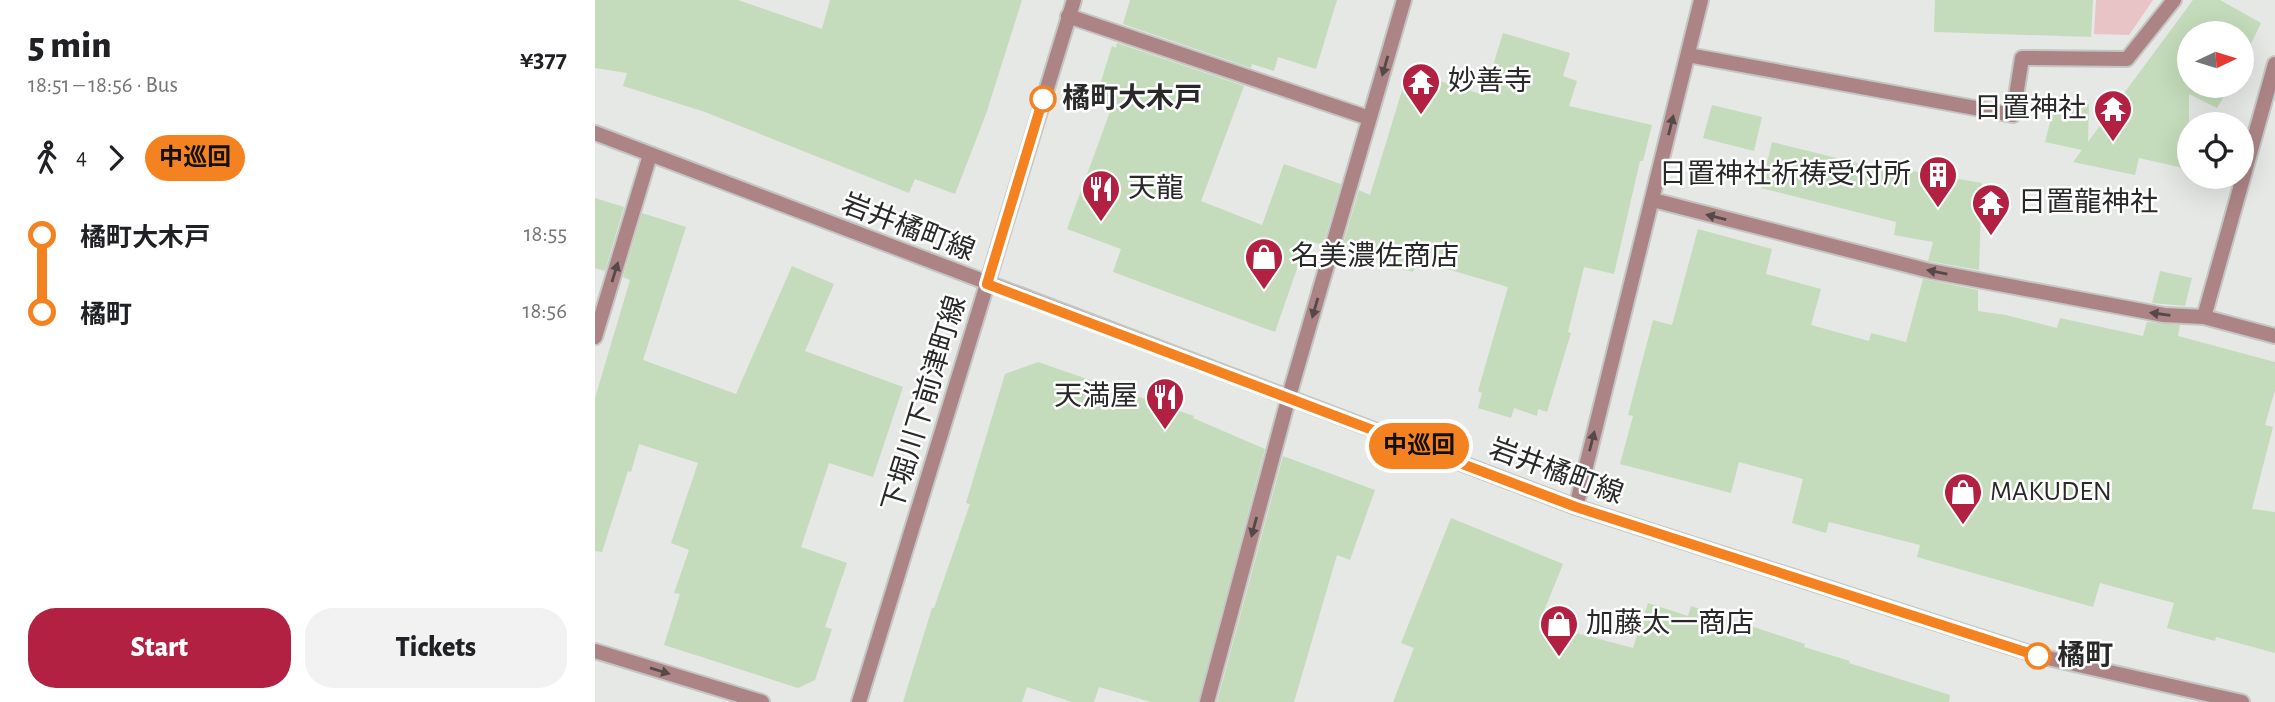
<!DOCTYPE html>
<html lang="en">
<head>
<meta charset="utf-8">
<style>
  :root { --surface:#fff; --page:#f2f2f2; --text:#202124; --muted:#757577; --accent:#b22042 }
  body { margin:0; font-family:"Alegreya Sans","Noto Sans JP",sans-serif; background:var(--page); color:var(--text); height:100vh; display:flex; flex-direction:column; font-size:26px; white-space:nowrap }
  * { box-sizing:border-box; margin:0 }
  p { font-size:23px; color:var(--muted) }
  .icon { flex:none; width:38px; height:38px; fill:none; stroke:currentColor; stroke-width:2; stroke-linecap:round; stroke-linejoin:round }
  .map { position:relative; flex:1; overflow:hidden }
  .details { display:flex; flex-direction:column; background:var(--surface); width:595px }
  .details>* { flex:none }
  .badge { padding:0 14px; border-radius:23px; font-size:24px; line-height:46px }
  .needle { width:46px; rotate:86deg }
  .buttons { position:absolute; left:1582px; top:21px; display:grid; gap:14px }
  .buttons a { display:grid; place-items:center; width:77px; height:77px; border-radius:50%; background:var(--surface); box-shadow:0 7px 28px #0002; font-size:35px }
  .map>.badge { position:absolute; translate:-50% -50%; box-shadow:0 0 0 4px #fff }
  .legs { display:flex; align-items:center; gap:10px; height:77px; padding:0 28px; font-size:23px }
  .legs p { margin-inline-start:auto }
  .headline { display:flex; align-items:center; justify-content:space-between; height:119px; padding:0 28px }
  h1 { font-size:38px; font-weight:800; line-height:52px }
  .button { display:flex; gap:14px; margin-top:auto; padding:14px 28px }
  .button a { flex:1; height:80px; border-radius:28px; background:var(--accent); color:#fff; font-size:28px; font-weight:800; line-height:80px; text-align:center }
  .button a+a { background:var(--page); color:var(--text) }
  ul { padding:0 28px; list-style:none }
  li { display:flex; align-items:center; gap:24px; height:77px; font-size:26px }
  li i { display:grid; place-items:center; width:10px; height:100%; margin:0 9px; background:currentColor }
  li i::after { content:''; width:18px; height:18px; margin:-9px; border:5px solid; border-radius:50%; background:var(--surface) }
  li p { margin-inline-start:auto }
  li:first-child i { background:linear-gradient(#0000 50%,currentColor 0) }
  li:last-child i { background:linear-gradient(currentColor 50%,#0000 0) }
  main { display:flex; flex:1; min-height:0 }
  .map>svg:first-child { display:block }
  .green { fill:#e9c4c6 }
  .building { fill:#c4dcbb }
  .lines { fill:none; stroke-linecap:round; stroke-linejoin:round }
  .service-casing { stroke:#c3c6c2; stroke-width:18 }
  .minor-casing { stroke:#c3c6c2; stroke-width:18 }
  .tertiary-casing { stroke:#c3c6c2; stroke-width:18 }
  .service { stroke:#ac8486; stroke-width:14 }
  .minor { stroke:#ac8486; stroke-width:14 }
  .tertiary { stroke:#ac8486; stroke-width:14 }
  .oneway { fill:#564949 }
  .line-1-casing { stroke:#fff; stroke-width:16 }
  .line-1 { stroke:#f58220; stroke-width:10 }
  .stop-1-dot { fill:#fff; stroke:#f58220; stroke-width:3.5 }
  .labels { text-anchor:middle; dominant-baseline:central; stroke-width:5; stroke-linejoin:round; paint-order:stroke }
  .poi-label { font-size:28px; fill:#282928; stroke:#fff; text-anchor:start }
  .stop-label { font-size:28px; font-weight:bold; fill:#282928; stroke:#fff; text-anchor:start }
  .street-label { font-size:28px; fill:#282928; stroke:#fff }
</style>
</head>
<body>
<main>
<section class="details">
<div class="headline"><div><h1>5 min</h1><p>18:51 – 18:56 · Bus</p></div><b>¥377</b></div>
<div class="legs"><svg class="icon" aria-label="walk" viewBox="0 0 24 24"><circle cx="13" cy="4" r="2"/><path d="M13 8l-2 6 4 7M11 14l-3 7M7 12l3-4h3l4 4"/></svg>4<svg class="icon" aria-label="forward" viewBox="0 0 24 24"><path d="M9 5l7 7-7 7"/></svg><b class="badge" style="background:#f58220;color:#111">中巡回</b></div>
<ul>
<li><i style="color:#f58220"></i><b>橘町大木戸</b><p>18:55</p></li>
<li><i style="color:#f58220"></i><b>橘町</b><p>18:56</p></li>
</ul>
<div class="button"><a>Start</a><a>Tickets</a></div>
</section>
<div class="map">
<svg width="1680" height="702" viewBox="0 0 1680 702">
  <rect width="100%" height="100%" fill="#e5e8e4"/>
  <polygon class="green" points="1501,0 1558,0 1534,35 1499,34"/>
  <g class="building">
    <polygon points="0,0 143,0 227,29 235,0 427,0 391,114 360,194 320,179 314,193 110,112 28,86 32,73 0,68"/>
    <polygon points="535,0 742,0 721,69 683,57 679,71 657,64 656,68 528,24"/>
    <polygon points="1340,0 1498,0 1496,37 1339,32"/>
    <polygon points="1598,0 1625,0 1666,23 1647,62 1647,33 1594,33 1594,86 1635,86 1622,108 1594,94 1594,141 1588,168 1544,158 1540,175 1478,162 1487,150 1450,142 1459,107 1465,108 1467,99 1494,104 1493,142"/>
    <polygon points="908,33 975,53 968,76 982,81 974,106 1057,125 1048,161 1045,161 1019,274 989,267 973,332 976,333 952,412 943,409 942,416 919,408 916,418 883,408 887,393 883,391 913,287 822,260 818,272 746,251 764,190 775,195 813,71 889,95"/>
    <polygon points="522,43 649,86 606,201 667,225 689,164 746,184 728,245 712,240 680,332 518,272 526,249 472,229 516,109 499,104 517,46 521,48"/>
    <polygon points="1117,105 1167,117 1159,151 1108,138"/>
    <polygon points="1177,142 1310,175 1311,170 1387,183 1383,209 1386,209 1384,270 1333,261 1338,242 1299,235 1301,222 1166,188"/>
    <polygon points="0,198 29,207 10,271 0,268"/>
    <polygon points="47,213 91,227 48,360 141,394 197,266 239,284 210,351 308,387 278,477 234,463 206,547 252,563 230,627 237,629 220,680 203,688 69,645 85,594 79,593 94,550 76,543 103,463 44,444 36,472 33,471 7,552 0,551 0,398 35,280 28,277"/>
    <polygon points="1103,229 1177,249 1171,274 1226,289 1216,325 1274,341 1276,333 1311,342 1328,279 1383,290 1383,311 1411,315 1462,328 1465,318 1548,336 1552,322 1585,325 1583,336 1680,362 1680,390 1670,425 1678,427 1657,509 1680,512 1680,653 1621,637 1620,641 1572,628 1579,603 1505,583 1498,607 1322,557 1325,545 1234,522 1231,533 1197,523 1208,479 1144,462 1136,493 1025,464 1038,416 1033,415 1058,320 1077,325"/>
    <polygon points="1565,271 1597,278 1590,306 1557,303"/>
    <polygon points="443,362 599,416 598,418 670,449 603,702 556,702 504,687 499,702 477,702 432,687 427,702 308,702 337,608 339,608 375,504 371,503 410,374"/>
    <polygon points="688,456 780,490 755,560 742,555 699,702 622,702"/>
    <polygon points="856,518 968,564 944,623 1038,648 1053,603 1093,616 1096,606 1210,644 1209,647 1255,661 1254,663 1355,695 1354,702 798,702 819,648 806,643"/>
  </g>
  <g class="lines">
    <defs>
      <polyline id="service" points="1093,55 1418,115 1427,58 1532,59 1579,0"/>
      <g id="minor">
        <polyline points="473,16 774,118"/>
        <polyline points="1058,200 1335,271 1569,315 1609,317 1680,336"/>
        <polyline points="1609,317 1680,64"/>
        <polyline points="0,337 55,155"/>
        <polyline points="981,507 1106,0"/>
        <polyline points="0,651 167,702"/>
        <polyline points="612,702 694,396 809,0"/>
      </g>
      <g id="tertiary">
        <polyline points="0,133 981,507 1444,656 1647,702"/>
        <polyline points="264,702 479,0"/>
      </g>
    </defs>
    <use href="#service" class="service-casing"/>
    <use href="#minor" class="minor-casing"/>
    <use href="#tertiary" class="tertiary-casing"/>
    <use href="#service" class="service"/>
    <use href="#minor" class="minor"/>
    <use href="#tertiary" class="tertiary"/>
  </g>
  <defs><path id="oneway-solid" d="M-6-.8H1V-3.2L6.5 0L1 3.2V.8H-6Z" transform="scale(1.75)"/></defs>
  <g class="oneway">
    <use href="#oneway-solid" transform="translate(790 66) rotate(106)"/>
    <use href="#oneway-solid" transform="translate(1076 125) rotate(-76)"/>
    <use href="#oneway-solid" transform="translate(1121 217) rotate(-166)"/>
    <use href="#oneway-solid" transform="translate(20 272) rotate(-73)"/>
    <use href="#oneway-solid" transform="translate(1342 272) rotate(-169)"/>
    <use href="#oneway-solid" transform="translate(720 308) rotate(106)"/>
    <use href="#oneway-solid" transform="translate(1565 314) rotate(-172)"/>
    <use href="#oneway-solid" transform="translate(997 441) rotate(-76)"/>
    <use href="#oneway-solid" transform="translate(659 527) rotate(105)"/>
    <use href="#oneway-solid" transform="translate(65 671) rotate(17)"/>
  </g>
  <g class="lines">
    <defs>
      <polyline id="line-1" points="448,99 392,284 981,507 1443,656"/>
    </defs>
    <use href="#line-1" class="line-1-casing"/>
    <use href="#line-1" class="line-1"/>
  </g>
  <defs>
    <symbol id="temple-pin" viewBox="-11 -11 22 30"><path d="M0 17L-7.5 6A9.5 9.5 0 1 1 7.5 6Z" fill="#b22042" stroke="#fff"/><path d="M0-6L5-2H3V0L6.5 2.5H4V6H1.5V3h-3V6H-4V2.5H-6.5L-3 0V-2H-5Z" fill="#fff"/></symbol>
    <symbol id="building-pin" viewBox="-11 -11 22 30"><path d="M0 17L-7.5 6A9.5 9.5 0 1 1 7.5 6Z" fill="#b22042" stroke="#fff"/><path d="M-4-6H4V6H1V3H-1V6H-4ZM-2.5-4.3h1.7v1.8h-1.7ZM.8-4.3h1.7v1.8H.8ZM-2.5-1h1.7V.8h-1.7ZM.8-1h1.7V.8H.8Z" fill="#fff"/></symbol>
    <symbol id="restaurant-pin" viewBox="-11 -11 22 30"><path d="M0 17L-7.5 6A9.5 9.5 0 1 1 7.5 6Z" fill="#b22042" stroke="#fff"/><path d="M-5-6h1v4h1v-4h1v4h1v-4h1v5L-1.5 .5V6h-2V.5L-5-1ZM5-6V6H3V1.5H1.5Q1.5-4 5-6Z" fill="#fff"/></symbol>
    <symbol id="shop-pin" viewBox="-11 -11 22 30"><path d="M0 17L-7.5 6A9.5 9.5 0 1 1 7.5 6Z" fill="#b22042" stroke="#fff"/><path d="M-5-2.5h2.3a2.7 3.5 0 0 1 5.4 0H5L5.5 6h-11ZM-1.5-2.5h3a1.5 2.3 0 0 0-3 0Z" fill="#fff"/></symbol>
  </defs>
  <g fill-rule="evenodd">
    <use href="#temple-pin" x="804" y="60" width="44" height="60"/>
    <use href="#temple-pin" x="1496" y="87" width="44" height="60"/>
    <use href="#building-pin" x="1321" y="153" width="44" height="60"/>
    <use href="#restaurant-pin" x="484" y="167" width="44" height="60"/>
    <use href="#temple-pin" x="1374" y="181" width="44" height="60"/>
    <use href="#shop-pin" x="647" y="235" width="44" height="60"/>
    <use href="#restaurant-pin" x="548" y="375" width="44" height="60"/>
    <use href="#shop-pin" x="1346" y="470" width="44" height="60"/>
    <use href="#shop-pin" x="942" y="602" width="44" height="60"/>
  </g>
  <g class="stop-1-dot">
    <circle cx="448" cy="99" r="12"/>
    <circle cx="1443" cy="656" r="12"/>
  </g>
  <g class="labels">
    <g class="poi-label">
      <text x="853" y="82">妙善寺</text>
      <text x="1491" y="109" text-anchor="end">日置神社</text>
      <text x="1316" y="175" text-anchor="end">日置神社祈祷受付所</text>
      <text x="533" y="189">天龍</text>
      <text x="1423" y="203">日置龍神社</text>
      <text x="696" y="257">名美濃佐商店</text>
      <text x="543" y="397" text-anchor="end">天満屋</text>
      <text x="1395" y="492">MAKUDEN</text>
      <text x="991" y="624">加藤太一商店</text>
    </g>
    <g class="stop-label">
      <text x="467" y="99">橘町大木戸</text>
      <text x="1462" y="656">橘町</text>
    </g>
    <g class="street-label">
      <text transform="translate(313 228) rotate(21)">岩井橘町線</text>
      <text transform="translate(330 404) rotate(-73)">下堀川下前津町線</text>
      <text transform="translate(961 472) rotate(20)">岩井橘町線</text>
    </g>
  </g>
</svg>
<div class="buttons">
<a><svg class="needle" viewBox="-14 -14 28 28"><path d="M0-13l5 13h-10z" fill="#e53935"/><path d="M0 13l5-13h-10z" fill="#757577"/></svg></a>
<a><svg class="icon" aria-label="locate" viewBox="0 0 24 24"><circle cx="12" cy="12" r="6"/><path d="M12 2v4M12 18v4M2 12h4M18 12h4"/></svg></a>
</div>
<b class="badge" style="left:824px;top:446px;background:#f58220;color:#111">中巡回</b>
</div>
</main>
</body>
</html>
